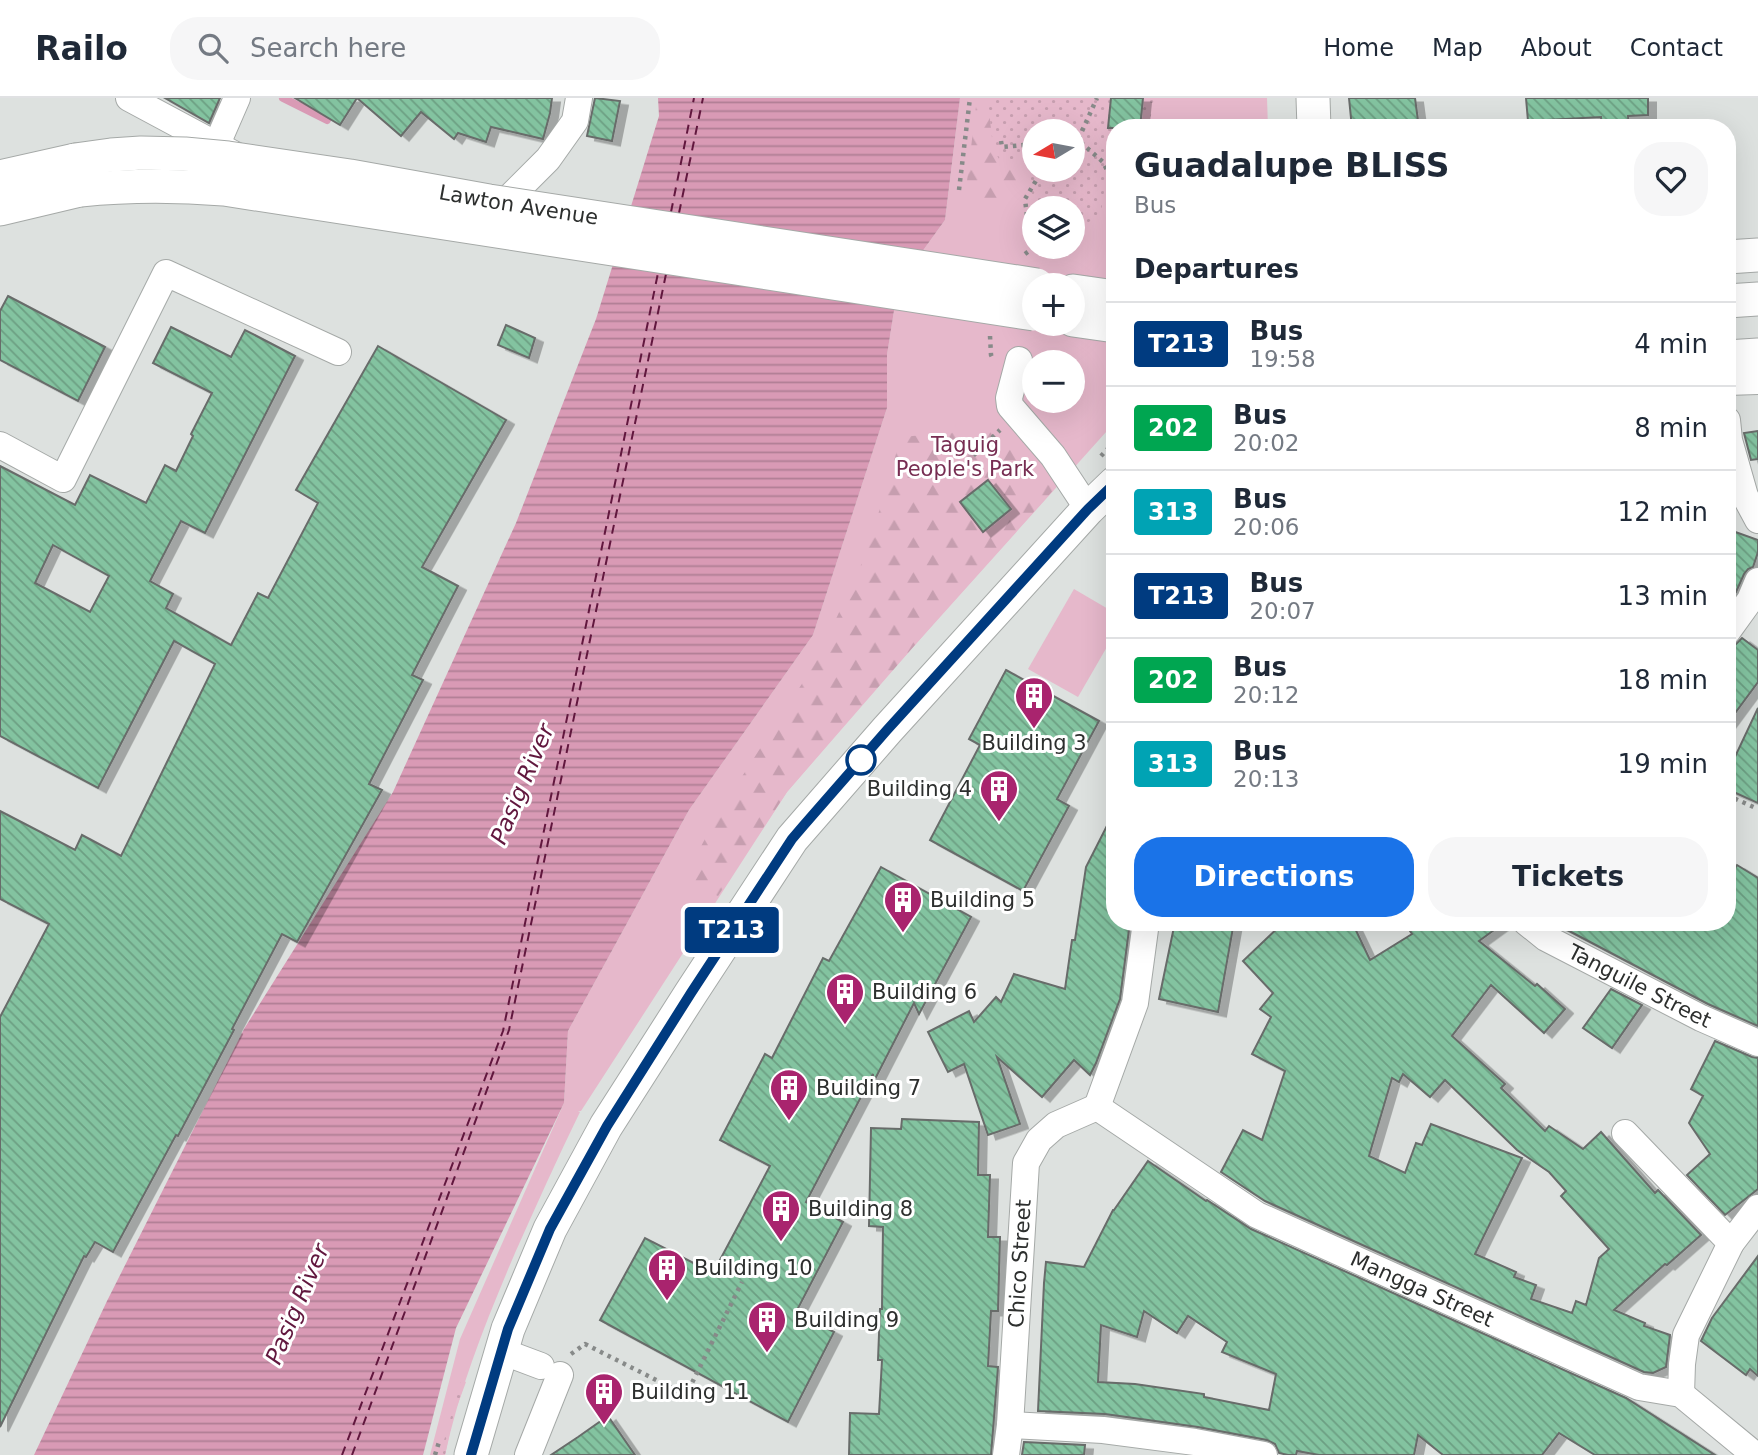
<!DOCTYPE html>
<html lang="en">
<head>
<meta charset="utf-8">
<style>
  :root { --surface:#fff; --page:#f6f6f7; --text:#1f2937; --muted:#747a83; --line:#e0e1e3; --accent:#1a73e8 }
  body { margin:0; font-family:"DejaVu Sans",sans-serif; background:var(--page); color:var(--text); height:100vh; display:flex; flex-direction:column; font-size:26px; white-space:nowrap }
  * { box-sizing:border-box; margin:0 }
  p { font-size:23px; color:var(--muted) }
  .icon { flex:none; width:38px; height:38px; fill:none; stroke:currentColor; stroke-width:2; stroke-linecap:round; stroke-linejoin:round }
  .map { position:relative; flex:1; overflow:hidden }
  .panel { position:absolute; left:1106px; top:21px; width:630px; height:812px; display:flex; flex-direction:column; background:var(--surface); border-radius:28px; box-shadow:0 7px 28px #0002 }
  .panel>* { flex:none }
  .badge { padding:0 14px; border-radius:5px; font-size:24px; line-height:46px }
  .needle { width:46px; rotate:260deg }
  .controls { position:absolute; left:1022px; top:21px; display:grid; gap:14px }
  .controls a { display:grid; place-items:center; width:63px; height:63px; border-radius:50%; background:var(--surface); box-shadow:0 7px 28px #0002; font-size:35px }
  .map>.badge { position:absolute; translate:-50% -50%; box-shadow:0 0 0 4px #fff }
  h2 { padding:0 28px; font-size:26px; line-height:63px }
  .round { display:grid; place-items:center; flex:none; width:74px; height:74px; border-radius:28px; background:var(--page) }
  .headline { display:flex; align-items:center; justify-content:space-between; height:119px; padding:0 28px }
  h1 { font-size:33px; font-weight:600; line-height:52px }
  .primary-button { display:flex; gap:14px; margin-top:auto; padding:14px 28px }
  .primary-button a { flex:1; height:80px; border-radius:28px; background:var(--accent); color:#fff; font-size:28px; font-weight:600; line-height:80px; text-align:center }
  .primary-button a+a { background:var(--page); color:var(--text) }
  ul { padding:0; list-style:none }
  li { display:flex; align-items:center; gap:21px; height:84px; padding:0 28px; border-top:2px solid var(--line) }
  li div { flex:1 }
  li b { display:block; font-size:26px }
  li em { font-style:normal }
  li .badge { min-width:77px; font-weight:700; text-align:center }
  header { display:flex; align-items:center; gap:42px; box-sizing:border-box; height:98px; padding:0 35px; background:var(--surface); border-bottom:2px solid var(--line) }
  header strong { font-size:33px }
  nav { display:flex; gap:38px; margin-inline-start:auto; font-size:24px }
  .search { width:490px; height:63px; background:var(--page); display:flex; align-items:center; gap:18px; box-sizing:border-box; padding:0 24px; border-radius:28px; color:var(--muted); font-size:26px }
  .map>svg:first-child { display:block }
  .green { fill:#e6b8cb; fill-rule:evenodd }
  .forest { fill:url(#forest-firs) }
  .garden { fill:url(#garden-dots); fill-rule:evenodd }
  .water { fill:url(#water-rules) }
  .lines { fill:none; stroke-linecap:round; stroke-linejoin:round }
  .stream { stroke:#d99ab5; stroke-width:8 }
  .ferry { stroke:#61173e; stroke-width:2; stroke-dasharray:9 7; stroke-linecap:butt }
  .building { fill:url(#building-back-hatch); stroke:#686c6a; stroke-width:2; fill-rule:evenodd; filter:url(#shadow) }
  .minor-casing { stroke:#a5a9a7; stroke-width:28 }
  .major-casing { stroke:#a5a9a7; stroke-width:35 }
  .path { stroke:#878a89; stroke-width:4.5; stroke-dasharray:3.5 5; stroke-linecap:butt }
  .minor { stroke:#fff; stroke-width:26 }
  .major { stroke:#fff; stroke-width:33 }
  .major-bridge-casing { stroke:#a5a9a7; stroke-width:35; stroke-linecap:butt }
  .major-bridge { stroke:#fff; stroke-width:33 }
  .line-casing { stroke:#fff; stroke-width:16 }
  .line { stroke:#003b80; stroke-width:10 }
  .stop-dot { fill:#fff; stroke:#003b80; stroke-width:3.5 }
  .labels { text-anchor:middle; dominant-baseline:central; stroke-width:6; stroke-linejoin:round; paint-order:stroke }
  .street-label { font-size:21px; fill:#2d2f2e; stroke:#fff }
  .park-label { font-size:21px; fill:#772d52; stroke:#fff }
  .poi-label { font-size:21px; fill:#2d2f2e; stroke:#fff; text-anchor:start }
  .water-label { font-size:23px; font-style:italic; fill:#61173e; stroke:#fff }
</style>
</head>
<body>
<header>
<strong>Railo</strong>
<div class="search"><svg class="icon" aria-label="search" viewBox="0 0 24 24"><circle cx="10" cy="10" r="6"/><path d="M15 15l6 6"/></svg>Search here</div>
<nav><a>Home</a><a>Map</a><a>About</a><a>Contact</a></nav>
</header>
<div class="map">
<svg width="1758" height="1357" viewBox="0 0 1758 1357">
  <defs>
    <pattern id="forest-firs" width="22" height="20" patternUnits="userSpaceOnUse" patternTransform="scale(1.75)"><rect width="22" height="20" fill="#e6b8cb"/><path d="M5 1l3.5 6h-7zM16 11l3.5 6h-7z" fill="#c69eaf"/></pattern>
    <pattern id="garden-dots" width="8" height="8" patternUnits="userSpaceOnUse" patternTransform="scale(1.75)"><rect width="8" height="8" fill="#e6b8cb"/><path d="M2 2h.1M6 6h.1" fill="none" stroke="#c69eaf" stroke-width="1.8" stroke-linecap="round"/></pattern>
    <pattern id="water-rules" width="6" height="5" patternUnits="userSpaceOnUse" patternTransform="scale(1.75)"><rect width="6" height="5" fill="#d99ab5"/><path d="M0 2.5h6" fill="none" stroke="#b07e94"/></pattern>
    <pattern id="building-back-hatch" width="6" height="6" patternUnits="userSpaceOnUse" patternTransform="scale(1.75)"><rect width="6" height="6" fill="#83c3a0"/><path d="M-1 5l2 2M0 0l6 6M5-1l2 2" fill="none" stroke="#6c9f83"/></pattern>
    <filter id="shadow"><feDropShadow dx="8" dy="4.5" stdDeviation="0" flood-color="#0004"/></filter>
  </defs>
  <rect width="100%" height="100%" fill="#dde1df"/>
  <g class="green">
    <path d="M960,0H1267L1268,30H1115V324L871,596L787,694L581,1013H578L580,1014C557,1061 536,1108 515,1155C487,1221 460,1287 445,1357H430L460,1241L564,1005L568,933L689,712L813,537L887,310V257L896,200L919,158L945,122ZM1034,33H1073V72H1034ZM1034,110H1073V149H1034ZM1034,187H1073V226H1034ZM1034,264H1073V303H1034Z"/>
    <polygon points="1074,491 1115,515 1115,535 1078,599 1028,571"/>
  </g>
  <g class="forest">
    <polygon points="977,0 988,0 993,50 999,61 1023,72 1023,91 1014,103 967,100 967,83"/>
    <polygon points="983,332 1030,345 1057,388 935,524 787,694 718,798 683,782 721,711 816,564 867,454 901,339"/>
  </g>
  <g class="garden">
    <path d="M988,0H1155L1148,30H1115V94H1104L1101,114L1077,134H1073V110H1034V117L1030,69L1017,63L999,61L993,50ZM1034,33H1073V72H1034Z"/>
    <polygon points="461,1282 466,1284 453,1319 445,1357 440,1357"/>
  </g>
  <polygon class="water" points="658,0 960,0 945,122 919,158 896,200 887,257 887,310 813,537 689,712 568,933 564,1005 456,1230 423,1357 34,1357 107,1203 244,931 393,694 516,425 596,221 659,18"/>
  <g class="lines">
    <polyline class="stream" points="283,0 327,22"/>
    <g class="ferry">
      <polyline points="671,114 694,0"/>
      <polyline points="679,115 703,0"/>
      <polyline points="342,1357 503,933 658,175"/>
      <polyline points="352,1357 509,932 666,176"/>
    </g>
  </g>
  <g class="building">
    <polygon points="165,0 220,0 209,25"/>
    <polygon points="295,0 552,0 550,15 543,41 491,29 486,44 458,35 454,41 421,14 401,38 357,0 340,27"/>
    <polygon points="595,0 620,3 612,43 587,38"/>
    <polygon points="1111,0 1143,0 1140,30 1108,30"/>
    <polygon points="1349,0 1415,0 1419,30 1352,30"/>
    <polygon points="1526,0 1648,0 1648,17 1628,18 1629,30 1602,30 1601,19 1528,23"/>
    <polygon points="8,198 105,249 78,303 0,262 0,213"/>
    <polygon points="506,227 535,240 529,260 498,247"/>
    <path d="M171,229L231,259L245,232L295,258L205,435L181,423L150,483L173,496L166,510L231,547L258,495L268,500L318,405L296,392L378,248L506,322L422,469L458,488L412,577L423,582L369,686L382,692L297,844L282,836L232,931L234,932L178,1038L176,1037L113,1154L95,1144L86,1159L84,1158L0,1329V919L49,826L0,801V713L75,752L82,737L121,758L215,566L174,543L98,690L0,638V368L75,407L90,377L146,405L165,367L176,373L193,338L191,336L212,295L153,265ZM53,447L109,478L90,514L35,485Z"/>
    <polygon points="1758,333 1758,361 1751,362 1744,335"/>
    <polygon points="988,382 1011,411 983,434 960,404"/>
    <polygon points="1727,431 1758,442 1758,454 1753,469 1748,471 1744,476 1736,494 1727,507"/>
    <polygon points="1742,540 1758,552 1758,584 1727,626 1727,549 1734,548"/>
    <polygon points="1006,572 1099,623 1057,701 1069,708 1023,793 930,742 980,647 969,641"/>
    <polygon points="1758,610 1758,705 1727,691 1727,658 1734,661"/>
    <polygon points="1115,712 1115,824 1130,824 1120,901 1096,965 1090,977 1074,962 1042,999 997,959 1020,1026 988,1037 964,966 948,974 928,934 969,913 974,924 996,899 1001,904 1014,876 1065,891 1072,842 1075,842 1086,769"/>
    <polygon points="1737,767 1758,780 1758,928 1708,906 1552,824 1727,824 1727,783"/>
    <polygon points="881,769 971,819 919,916 914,905 873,985 873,976 806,1104 843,1124 796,1214 834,1234 788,1324 600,1222 645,1140 713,1175 770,1068 720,1042 765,956 772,960 823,860 829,863"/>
    <polygon points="1175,824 1234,824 1218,914 1159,901"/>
    <path d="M1284,824H1352L1370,862L1412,836L1404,824H1505L1479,843L1535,888L1537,886L1565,911L1544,935L1491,887L1452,938L1505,986L1501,990L1545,1033L1549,1028L1583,1051L1601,1034L1655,1095L1658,1092L1701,1137L1667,1167L1665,1166L1614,1212L1645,1225L1644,1228L1670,1237L1666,1269L1653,1275L1644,1274L1265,1103L1221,1074L1243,1032L1262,1042L1285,973L1252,956L1271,919L1260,911L1273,895L1243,863ZM1403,976L1430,999L1445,982L1517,1052L1549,1074L1566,1093L1561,1098L1609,1151L1599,1160L1586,1207L1576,1203L1572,1215L1531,1201L1536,1187L1514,1179L1516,1174L1475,1156L1522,1060L1431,1026L1422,1047L1416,1045L1405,1075L1369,1058L1392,980L1399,984Z"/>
    <polygon points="1611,891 1642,907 1612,950 1583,930"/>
    <polygon points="1715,943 1752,959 1758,960 1758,1091 1725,1117 1687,1077 1710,1056 1689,1025 1703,998 1691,991"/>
    <polygon points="902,1021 979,1024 978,1077 990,1077 988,1139 1000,1139 998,1213 991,1213 988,1268 998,1269 991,1357 849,1357 850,1315 879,1316 882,1262 878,1262 880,1211 882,1211 883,1129 869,1128 871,1030 901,1031"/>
    <path d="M1148,1063L1206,1103L1207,1102L1251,1131L1626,1300L1715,1357H1595L1559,1335L1542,1357H1443L1418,1337L1414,1357H1319L1297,1353L1296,1357H1288L1279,1355L1275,1346L1267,1342L1198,1329L1105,1316L1038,1313L1044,1185L1046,1164L1084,1169L1113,1112H1114ZM1144,1213L1177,1235L1188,1218L1227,1244L1222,1254L1276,1276L1269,1312L1204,1299V1296L1135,1286L1098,1284L1101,1227L1137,1239Z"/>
    <polygon points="1758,1158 1758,1278 1750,1271 1746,1277 1701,1243 1712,1220"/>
    <polygon points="608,1318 635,1357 551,1357 578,1339"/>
    <polygon points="1024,1344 1085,1347 1084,1357 1022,1357"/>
  </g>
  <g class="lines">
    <defs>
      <g id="minor">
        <polyline points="129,0 239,59"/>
        <polyline points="217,46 237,0"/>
        <polyline points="493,112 509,100 548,61 575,23 579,0"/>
        <polyline points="1019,262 1009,300 1010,308 1053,358 1088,411"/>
        <polyline points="1727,284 1758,283"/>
        <polyline points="1727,322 1729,342 1745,398 1758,422"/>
        <polyline points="0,347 63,381 166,175 338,254"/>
        <polyline points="1727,534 1750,502 1758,483"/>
        <path id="s1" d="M1526,824L1546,840L1701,920L1758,945"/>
        <path id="s2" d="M1097,1009L1257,1117L1639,1289L1681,1296L1755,1357"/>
        <polyline points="1097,1009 1135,905 1146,824"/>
        <polyline points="1625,1035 1731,1145"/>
        <polyline points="501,1253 541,1268"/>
        <polyline points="1681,1296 1682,1266 1686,1237 1731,1145 1758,1110"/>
        <polyline points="1010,1327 1103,1332 1195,1344 1264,1357"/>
        <polyline points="528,1357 560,1277"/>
        <path id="s3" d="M1006,1357L1010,1327L1026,1065L1039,1042L1056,1027L1097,1009"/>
      </g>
      <g id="major">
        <polyline points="1313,0 1314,30"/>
        <polyline points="0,79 75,62"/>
        <polyline points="0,111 80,92"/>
        <polyline points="1727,159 1758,157"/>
        <polyline points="1073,193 1115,199"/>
        <polyline points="1727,203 1758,201"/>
        <polyline points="1073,222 1115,228"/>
        <polyline points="1727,259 1758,257"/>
        <polyline points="471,1357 508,1231 550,1131 606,1028 691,895 792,741 887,632 1088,411 1115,385"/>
      </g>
    </defs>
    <use href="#minor" class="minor-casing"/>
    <use href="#major" class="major-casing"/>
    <g class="path">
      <polyline points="1073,42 1078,42 1103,64 1112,82 1115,107"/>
      <polyline points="1001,43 1002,49 1034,46"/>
      <polyline points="1073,47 1078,42 1097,0"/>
      <polyline points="959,92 970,0"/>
      <polyline points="1034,133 1027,118 1025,101 1040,76 1045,72"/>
      <polyline points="1025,156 1033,150 1034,141"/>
      <polyline points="990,238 991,257 993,261"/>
      <polyline points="1101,358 1115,343"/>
      <polyline points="955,375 1000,332"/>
      <polyline points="1727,697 1758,711"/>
      <polyline points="571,1256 585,1246 686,1297 742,1184"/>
      <polyline points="435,1357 439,1344"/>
    </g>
    <use href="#minor" class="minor"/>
    <use href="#major" class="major"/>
    <defs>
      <g id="major-bridge">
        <path id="s4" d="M75,62L111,57L141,55L185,56L228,60L350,78L489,103L1037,187"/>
        <path d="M80,92C128,87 175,87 224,91L1034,216"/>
      </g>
    </defs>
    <use href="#major-bridge" class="major-bridge-casing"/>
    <use href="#major-bridge" class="major-bridge"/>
  </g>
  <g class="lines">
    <defs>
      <polyline id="line" points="471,1357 508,1231 550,1131 607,1028 691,895 792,741 804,727 887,632 1088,411 1115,385"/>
    </defs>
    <use href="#line" class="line-casing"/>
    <use href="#line" class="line"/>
  </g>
  <defs>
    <symbol id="building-pin" viewBox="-11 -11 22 30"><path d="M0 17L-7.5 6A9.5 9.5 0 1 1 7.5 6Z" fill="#a9246e" stroke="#fff"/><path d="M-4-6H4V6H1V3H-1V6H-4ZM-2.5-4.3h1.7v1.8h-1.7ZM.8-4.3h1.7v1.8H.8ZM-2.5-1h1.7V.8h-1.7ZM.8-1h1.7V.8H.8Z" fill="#fff"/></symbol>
  </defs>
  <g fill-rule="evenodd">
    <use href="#building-pin" x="1012" y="576" width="44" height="60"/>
    <use href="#building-pin" x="977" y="669" width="44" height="60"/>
    <use href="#building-pin" x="881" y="780" width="44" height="60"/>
    <use href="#building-pin" x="823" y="872" width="44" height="60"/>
    <use href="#building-pin" x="767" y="968" width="44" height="60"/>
    <use href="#building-pin" x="759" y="1089" width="44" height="60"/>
    <use href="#building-pin" x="645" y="1148" width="44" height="60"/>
    <use href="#building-pin" x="745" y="1200" width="44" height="60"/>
    <use href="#building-pin" x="582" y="1272" width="44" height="60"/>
  </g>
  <circle class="stop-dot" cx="861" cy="662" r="14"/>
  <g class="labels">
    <g class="street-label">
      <text stroke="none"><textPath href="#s4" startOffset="448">Lawton Avenue</textPath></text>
      <text stroke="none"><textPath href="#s1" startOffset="131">Tanguile Street</textPath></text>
      <text stroke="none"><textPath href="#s3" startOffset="192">Chico Street</textPath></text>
      <text stroke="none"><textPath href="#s2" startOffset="374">Mangga Street</textPath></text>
    </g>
    <g class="park-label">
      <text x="965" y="347">Taguig<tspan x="965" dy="24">People's Park</tspan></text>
    </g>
    <g class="poi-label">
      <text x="1034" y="645" text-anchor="middle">Building 3</text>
      <text x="972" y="691" text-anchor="end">Building 4</text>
      <text x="930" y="802">Building 5</text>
      <text x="872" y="894">Building 6</text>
      <text x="816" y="990">Building 7</text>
      <text x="808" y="1111">Building 8</text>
      <text x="694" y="1170">Building 10</text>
      <text x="794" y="1222">Building 9</text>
      <text x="631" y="1294">Building 11</text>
    </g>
    <g class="water-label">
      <text transform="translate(522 686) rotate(-67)">Pasig River</text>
      <text transform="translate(297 1206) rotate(-67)">Pasig River</text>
    </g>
  </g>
</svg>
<div class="controls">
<a><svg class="needle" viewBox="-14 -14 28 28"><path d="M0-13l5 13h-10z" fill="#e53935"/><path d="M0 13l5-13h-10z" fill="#747a83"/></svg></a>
<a><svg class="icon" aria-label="layers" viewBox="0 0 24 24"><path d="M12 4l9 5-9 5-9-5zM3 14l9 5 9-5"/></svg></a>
<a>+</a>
<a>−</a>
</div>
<b class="badge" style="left:732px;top:832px;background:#003b80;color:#fff">T213</b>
<section class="panel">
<div class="headline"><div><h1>Guadalupe BLISS</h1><p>Bus</p></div><a class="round"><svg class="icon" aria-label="heart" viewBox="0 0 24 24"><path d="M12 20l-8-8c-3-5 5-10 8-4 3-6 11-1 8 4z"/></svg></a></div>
<h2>Departures</h2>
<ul>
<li><span class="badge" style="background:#003b80;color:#fff">T213</span><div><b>Bus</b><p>19:58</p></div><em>4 min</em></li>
<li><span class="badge" style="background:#00a651;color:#fff">202</span><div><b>Bus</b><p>20:02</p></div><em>8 min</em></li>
<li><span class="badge" style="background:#00a3b4;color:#fff">313</span><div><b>Bus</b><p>20:06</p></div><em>12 min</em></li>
<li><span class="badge" style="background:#003b80;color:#fff">T213</span><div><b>Bus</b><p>20:07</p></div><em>13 min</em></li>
<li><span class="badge" style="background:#00a651;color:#fff">202</span><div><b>Bus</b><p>20:12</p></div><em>18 min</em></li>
<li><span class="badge" style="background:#00a3b4;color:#fff">313</span><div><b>Bus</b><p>20:13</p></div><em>19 min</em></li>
</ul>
<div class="primary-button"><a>Directions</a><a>Tickets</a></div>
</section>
</div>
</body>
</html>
